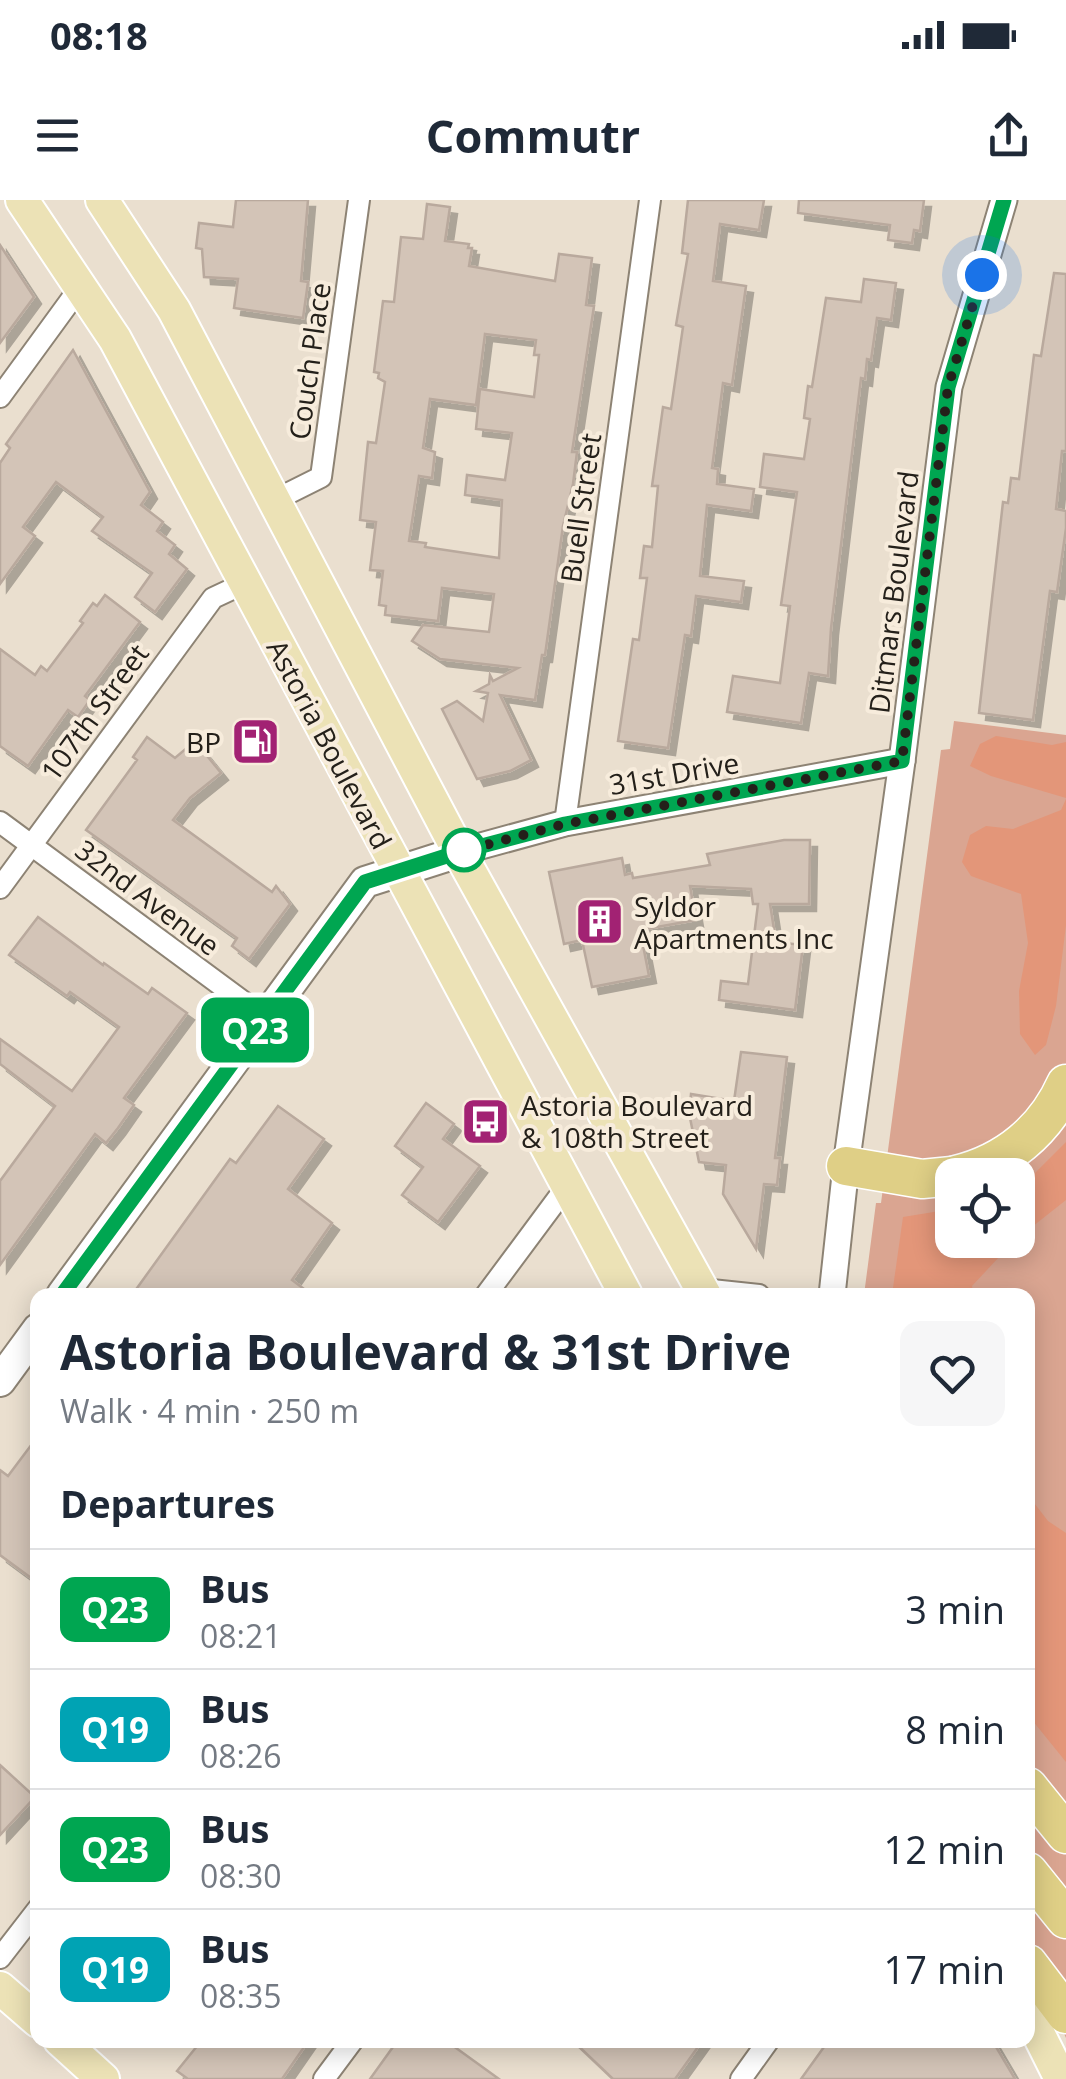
<!DOCTYPE html>
<html lang="en">
<head>
<meta charset="utf-8">
<style>
  :root { --surface:#fff; --page:#f6f6f7; --text:#1f2937; --muted:#747a83; --line:#e0e1e3 }
  body { margin:0; font-family:"Open Sans",sans-serif; background:var(--page); color:var(--text); height:100vh; display:flex; flex-direction:column; font-size:38px; white-space:nowrap }
  * { box-sizing:border-box; margin:0 }
  p { font-size:32px; color:var(--muted) }
  .icon { flex:none; width:55px; height:55px; fill:none; stroke:currentColor; stroke-width:2; stroke-linecap:round; stroke-linejoin:round }
  .map { position:relative; flex:1; overflow:hidden }
  .side { position:absolute; left:30px; top:1088px; width:1005px; height:760px; display:flex; flex-direction:column; background:var(--surface); border-radius:20px; box-shadow:0 5px 25px #0003 }
  .side>* { flex:none }
  .badge { padding:0 20px; border-radius:15px; font-size:35px; line-height:65px }
  .buttons { position:absolute; left:935px; top:958px; display:grid; gap:20px }
  .buttons a { display:grid; place-items:center; width:100px; height:100px; border-radius:20px; background:var(--surface); box-shadow:0 5px 25px #0003; font-size:50px }
  .you { position:absolute; width:50px; height:50px; margin:-25px; border:8px solid #fff; border-radius:50%; background:#1a73e8; box-shadow:0 0 0 15px #1a73e833 }
  .map>.badge { position:absolute; translate:-50% -50%; box-shadow:0 0 0 5px #fff }
  h2 { padding:0 30px; font-size:38px; line-height:90px }
  .round { display:grid; place-items:center; flex:none; width:105px; height:105px; border-radius:20px; background:var(--page) }
  .overview { display:flex; align-items:center; justify-content:space-between; height:170px; padding:0 30px }
  h1 { font-size:48px; font-weight:700; line-height:75px }
  ul { padding:0; list-style:none }
  li { display:flex; align-items:center; gap:30px; height:120px; padding:0 30px; border-top:2px solid var(--line) }
  li div { flex:1 }
  li b { display:block; font-size:38px }
  li em { font-style:normal }
  li .badge { min-width:110px; font-weight:700; text-align:center }
  .status { display:flex; justify-content:space-between; align-items:center; height:70px; padding:0 50px; background:var(--surface); direction:ltr }
  .status svg { height:28px; fill:currentColor }
  header { display:flex; justify-content:space-between; align-items:center; height:130px; padding:0 30px; background:var(--surface); font-size:45px; font-weight:700 }
  .map>svg:first-child { display:block }
  .green { fill:#daa591; fill-rule:evenodd }
  .forest { fill:#e39679 }
  .building { fill:#d3c4b7; stroke:#b9a99d; stroke-width:2.5; fill-rule:evenodd; filter:url(#shadow) }
  .lines { fill:none; stroke-linecap:round; stroke-linejoin:round }
  .minor-casing { stroke:#8d8374; stroke-width:24 }
  .tertiary-casing { stroke:#8d8374; stroke-width:29 }
  .secondary-casing { stroke:#8d8374; stroke-width:34 }
  .primary-casing { stroke:#fff; stroke-width:36 }
  .motorway-casing { stroke:#fff; stroke-width:41 }
  .minor { stroke:#fff; stroke-width:20 }
  .tertiary { stroke:#fff; stroke-width:25 }
  .secondary { stroke:#fff; stroke-width:30 }
  .primary { stroke:#ece2b6; stroke-width:32 }
  .motorway { stroke:#dfcf86; stroke-width:38 }
  .line-casing { stroke:#fff; stroke-width:22 }
  .line { stroke:#00a651; stroke-width:15 }
  .walk { stroke:#24201a; stroke-width:10; stroke-dasharray:0 18 }
  .stop-dot { fill:#fff; stroke:#00a651; stroke-width:5 }
  .labels { text-anchor:middle; dominant-baseline:central; stroke-width:8; stroke-linejoin:round; paint-order:stroke }
  .street-label { font-size:28px; fill:#24201a; stroke:#f7ecdc }
  .poi-label { font-size:28px; fill:#24201a; stroke:#f7ecdc; text-anchor:start }
</style>
</head>
<body>
<div class="status"><b>08:18</b><svg viewBox="0 0 49 12"><path d="M0 12V9h3v3zM5 12V6h3v6zM10 12V3h3v9zM15 12V0h3v12zM26 1h20v11H26zM47 4h2v5h-2z"/></svg></div>
<header><svg class="icon" aria-label="menu" viewBox="0 0 24 24"><path d="M4 6h16M4 12h16M4 18h16"/></svg>Commutr<svg class="icon" aria-label="share" viewBox="0 0 24 24"><path d="M12 15V3M7 8l5-5 5 5M5 13v7h14v-7"/></svg></header>
<div class="map">
<svg width="1066" height="1879" viewBox="0 0 1066 1879">
  <defs>
    <filter id="shadow"><feDropShadow dx="7" dy="7" stdDeviation="0" flood-color="#0004"/></filter>
  </defs>
  <rect width="100%" height="100%" fill="#eadfcf"/>
  <path class="green" d="M954,521L1066,535V1838L1028,1756V1095H864L876,1003H881L941,550L950,549ZM952,975H1018V1040H952Z"/>
  <g class="forest">
    <polygon points="996,536 1052,545 1066,542 1066,598 991,576 970,566 980,544"/>
    <polygon points="1066,599 1066,725 1056,806 1046,845 1035,855 1020,834 1019,791 1028,743 1021,694 971,676 962,662 970,635 986,626 1013,629 1061,610"/>
    <polygon points="1066,942 1066,1000 1018,1038 1018,987 1025,983"/>
    <polygon points="952,1009 952,1040 1015,1040 972,1086 974,1095 892,1095 903,1017"/>
    <polygon points="1028,1295 1048,1321 1066,1333 1066,1562 1028,1515"/>
  </g>
  <g class="building">
    <polygon points="236,0 308,0 301,81 308,82 303,118 234,108 238,79 204,77 202,49 196,48 199,23 233,27"/>
    <polygon points="688,0 764,0 759,30 720,24 713,81 746,86 732,185 723,183 712,268 718,269 717,284 754,289 751,311 707,305 700,376 744,381 741,402 696,396 691,436 685,435 668,548 618,541 633,439 639,440 647,378 640,378 644,346 652,347 658,286 652,286 663,207 671,209 683,127 676,125 688,54 682,53"/>
    <polygon points="799,0 924,0 920,31 914,30 912,43 888,40 890,25 798,13"/>
    <path d="M427,4L450,7L445,41L469,44L468,48H472L469,66L555,81L559,54L592,58L586,105L594,106L572,252H577L573,284L563,326L545,455H542L535,500L500,495L531,560L510,571L477,579L442,509L457,501L483,521L488,493L476,491L489,484L490,475L493,481L518,468L440,459L412,441L423,425L489,432L494,394L442,388L438,421L385,415L386,406L379,405L383,371L370,370L376,322L360,320L368,242L376,243L385,182L378,178L379,173L374,172L383,101L394,102L401,37L423,39ZM485,134L536,140L534,155H539L534,197L480,189L476,229L512,233L505,280L467,275L465,295L502,300L499,358L425,347L426,343L409,341L419,276L432,278L435,252L423,248L430,199L476,205Z"/>
    <polygon points="0,45 34,97 0,143"/>
    <polygon points="1054,73 1066,74 1066,251 1062,251 1056,309 1066,311 1066,328 1057,392 1050,391 1033,520 979,513 1003,302 1008,303 1011,278 1019,279 1034,155 1041,156"/>
    <polygon points="864,79 896,83 891,120 877,118 871,160 867,159 865,179 861,178 831,428 828,476 809,473 801,523 727,512 733,476 780,483 790,406 781,405 797,292 760,287 764,254 804,259 810,219 804,218 808,186 812,187 826,98 861,102"/>
    <polygon points="73,150 150,292 141,305 163,322 157,331 175,345 169,354 187,369 155,412 135,397 152,373 92,331 103,317 56,282 23,327 35,336 0,384 0,263 10,248 6,244"/>
    <polygon points="105,395 140,422 85,496 90,500 78,517 68,510 28,566 0,546 0,449 35,475 41,466 47,471 83,423 80,421 93,403 97,406"/>
    <polygon points="147,537 175,558 195,541 221,573 190,598 173,620 272,692 276,686 290,704 249,759 232,746 237,738 86,630 137,560 133,557"/>
    <polygon points="784,640 810,640 809,704 770,704 776,742 803,745 795,810 719,800 721,781 748,784 758,704 753,704 751,689 690,686 696,720 640,730 649,776 592,787 582,740 564,744 549,672 622,658 625,675 632,673 633,678 710,665 707,654"/>
    <polygon points="38,717 103,765 104,763 148,794 152,788 187,813 124,898 134,905 118,928 106,943 95,934 0,1065 0,981 55,906 0,864 0,839 72,891 119,827 70,792 67,796 9,755"/>
    <polygon points="741,852 787,857 775,958 780,958 777,985 764,984 756,1049 723,994 726,965 699,962 689,913 691,894 734,901"/>
    <polygon points="426,903 454,924 443,939 480,966 438,1022 402,995 423,967 395,946"/>
    <polygon points="278,906 324,939 288,989 332,1023 292,1080 312,1095 132,1095 230,959 236,963"/>
    <polygon points="38,1236 38,1383 0,1355 0,1270 8,1276"/>
    <polygon points="0,1565 35,1597 0,1635"/>
    <polygon points="202,1840 309,1840 282,1879 188,1879 177,1871"/>
    <polygon points="398,1840 445,1840 499,1879 370,1879"/>
    <polygon points="572,1840 703,1840 675,1879 613,1879"/>
    <polygon points="829,1840 992,1840 1015,1879 801,1879"/>
  </g>
  <g class="lines">
    <defs>
      <g id="minor">
        <polyline points="0,197 81,86"/>
        <polyline points="273,301 321,277 359,0"/>
        <polyline points="0,622 264,817"/>
        <polyline points="565,623 650,0"/>
        <polyline points="0,688 213,398 245,383"/>
        <polyline points="702,1089 759,1095"/>
        <polyline points="486,1095 567,986"/>
        <polyline points="0,1758 38,1709"/>
        <polyline points="324,1879 353,1840"/>
        <polyline points="741,1879 769,1840"/>
      </g>
      <g id="tertiary">
        <polyline points="459,652 565,623 902,561"/>
        <polyline points="832,1095 846,966 902,561 949,187 1004,0"/>
      </g>
      <g id="secondary">
        <polyline points="62,1095 365,682 459,652"/>
        <polyline points="0,1181 38,1129"/>
      </g>
      <g id="primary">
        <polyline points="22,0 115,139 626,1095"/>
        <polyline points="102,0 174,110 459,652 705,1095"/>
        <polyline points="0,1788 38,1821"/>
        <polyline points="1028,1813 1061,1879"/>
        <polyline points="60,1840 103,1879"/>
      </g>
      <g id="motorway">
        <polyline points="846,966 922,979 952,976"/>
        <path d="M956,975C1006,963 1045,931 1066,884"/>
        <polyline points="1028,1587 1066,1634"/>
        <polyline points="1028,1672 1066,1719"/>
        <polyline points="1028,1764 1066,1814"/>
      </g>
    </defs>
    <use href="#minor" class="minor-casing"/>
    <use href="#tertiary" class="tertiary-casing"/>
    <use href="#secondary" class="secondary-casing"/>
    <use href="#primary" class="primary-casing"/>
    <use href="#motorway" class="motorway-casing"/>
    <use href="#minor" class="minor"/>
    <use href="#tertiary" class="tertiary"/>
    <use href="#secondary" class="secondary"/>
    <use href="#primary" class="primary"/>
    <use href="#motorway" class="motorway"/>
  </g>
  <g class="lines">
    <defs>
      <polyline id="line" points="62,1095 365,682 459,652 565,624 902,561 948,187 1004,0"/>
    </defs>
    <use href="#line" class="line-casing"/>
    <use href="#line" class="line"/>
    <polyline class="walk" points="464,650 459,652 565,624 902,561 948,187 982,75"/>
  </g>
  <defs>
    <symbol id="fuel-square" viewBox="-11 -11 22 22"><rect x="-9" y="-9" width="18" height="18" rx="4" fill="#a22273" stroke="#f7ecdc"/><path d="M-5.5-6h7V0h2V4h1.3V-2.5L3-4.5l.8-.8L6-3V5H2.5V1h-1V6h-7ZM-4.2-4.7v3.2H.2V-4.7Z" fill="#fff"/></symbol>
    <symbol id="building-square" viewBox="-11 -11 22 22"><rect x="-9" y="-9" width="18" height="18" rx="4" fill="#a22273" stroke="#f7ecdc"/><path d="M-4-6H4V6H1V3H-1V6H-4ZM-2.5-4.3h1.7v1.8h-1.7ZM.8-4.3h1.7v1.8H.8ZM-2.5-1h1.7V.8h-1.7ZM.8-1h1.7V.8H.8Z" fill="#fff"/></symbol>
    <symbol id="bus-square" viewBox="-11 -11 22 22"><rect x="-9" y="-9" width="18" height="18" rx="4" fill="#a22273" stroke="#f7ecdc"/><path d="M-5-6H5V4H4V6H2V4H-2V6H-4V4H-5ZM-3.5-4V0h7V-4ZM-3.5 1.2v1.5H-2V1.2ZM2 1.2v1.5H3.5V1.2Z" fill="#fff"/></symbol>
  </defs>
  <g fill-rule="evenodd">
    <use href="#fuel-square" x="228" y="514" width="55" height="55"/>
    <use href="#building-square" x="572" y="694" width="55" height="55"/>
    <use href="#bus-square" x="458" y="894" width="55" height="55"/>
  </g>
  <circle class="stop-dot" cx="464" cy="650" r="20"/>
  <g class="labels">
    <g class="street-label">
      <text transform="translate(309 161) rotate(-82)">Couch Place</text>
      <text transform="translate(580 308) rotate(-82)">Buell Street</text>
      <text transform="translate(893 392) rotate(-83)">Ditmars Boulevard</text>
      <text transform="translate(94 512) rotate(-54)">107th Street</text>
      <text transform="translate(330 544) rotate(62)">Astoria Boulevard</text>
      <text transform="translate(674 573) rotate(-10)">31st Drive</text>
      <text transform="translate(148 697) rotate(37)">32nd Avenue</text>
    </g>
    <g class="poi-label">
      <text x="221" y="542" text-anchor="end">BP</text>
      <text x="634" y="706">Syldor<tspan x="634" dy="32">Apartments Inc</tspan></text>
      <text x="521" y="905">Astoria Boulevard<tspan x="521" dy="32">&amp; 108th Street</tspan></text>
    </g>
  </g>
</svg>
<div class="buttons">
<a><svg class="icon" aria-label="locate" viewBox="0 0 24 24"><circle cx="12" cy="12" r="6"/><path d="M12 2v4M12 18v4M2 12h4M18 12h4"/></svg></a>
</div>
<div class="you" style="left:982px;top:75px"></div>
<b class="badge" style="left:255px;top:830px;background:#00a651;color:#fff">Q23</b>
<section class="side">
<div class="overview"><div><h1>Astoria Boulevard &amp; 31st Drive</h1><p>Walk · 4 min · 250 m</p></div><a class="round"><svg class="icon" aria-label="heart" viewBox="0 0 24 24"><path d="M12 20l-8-8c-3-5 5-10 8-4 3-6 11-1 8 4z"/></svg></a></div>
<h2>Departures</h2>
<ul>
<li><span class="badge" style="background:#00a651;color:#fff">Q23</span><div><b>Bus</b><p>08:21</p></div><em>3 min</em></li>
<li><span class="badge" style="background:#00a3b4;color:#fff">Q19</span><div><b>Bus</b><p>08:26</p></div><em>8 min</em></li>
<li><span class="badge" style="background:#00a651;color:#fff">Q23</span><div><b>Bus</b><p>08:30</p></div><em>12 min</em></li>
<li><span class="badge" style="background:#00a3b4;color:#fff">Q19</span><div><b>Bus</b><p>08:35</p></div><em>17 min</em></li>
</ul>
</section>
</div>
</body>
</html>
